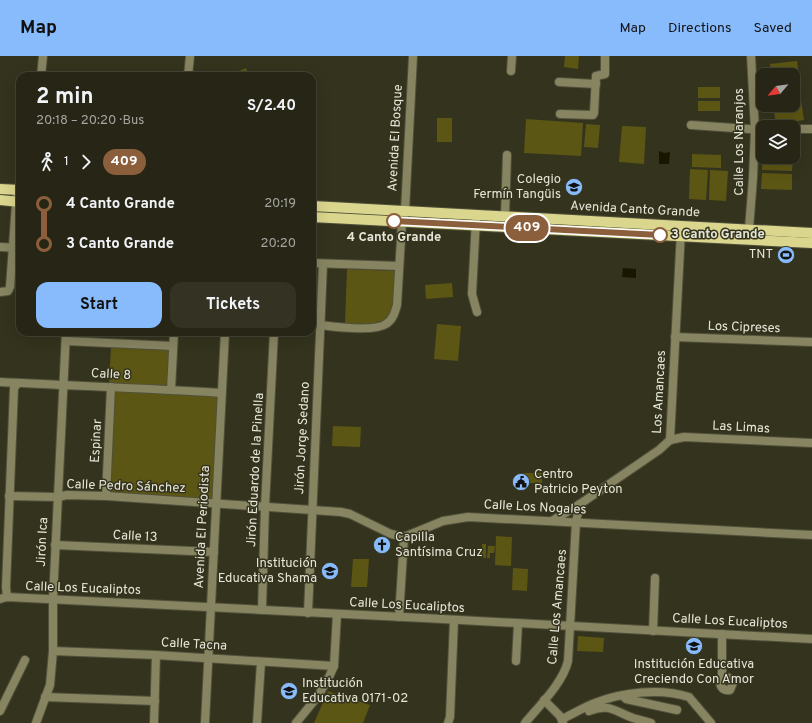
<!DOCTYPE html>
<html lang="en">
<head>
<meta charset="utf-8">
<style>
  :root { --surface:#272616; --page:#333223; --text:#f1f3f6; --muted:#a4a5a1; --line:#434335; --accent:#87bbfb }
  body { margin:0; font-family:Overpass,sans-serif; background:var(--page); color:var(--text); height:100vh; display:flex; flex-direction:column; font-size:15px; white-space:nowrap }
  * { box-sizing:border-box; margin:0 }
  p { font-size:13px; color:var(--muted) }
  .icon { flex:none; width:22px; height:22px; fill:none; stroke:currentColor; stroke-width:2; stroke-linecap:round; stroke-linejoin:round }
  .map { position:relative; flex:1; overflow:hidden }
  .details { position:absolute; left:16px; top:16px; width:300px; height:264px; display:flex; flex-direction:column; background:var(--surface); border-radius:12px; box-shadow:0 4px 16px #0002,0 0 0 1px var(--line) }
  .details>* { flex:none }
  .badge { padding:0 8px; border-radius:13px; font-size:14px; line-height:26px }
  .needle { width:26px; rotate:241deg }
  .buttons { position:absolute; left:756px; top:12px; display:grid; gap:8px }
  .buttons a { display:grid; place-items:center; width:44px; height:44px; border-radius:8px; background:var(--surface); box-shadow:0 4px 16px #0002,0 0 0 1px var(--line); font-size:20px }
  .map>.badge { position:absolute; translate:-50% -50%; box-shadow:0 0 0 2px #fff }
  .legs { display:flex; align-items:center; gap:6px; height:44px; padding:0 20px; font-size:13px }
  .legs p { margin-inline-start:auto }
  .overview { display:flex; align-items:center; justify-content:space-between; height:68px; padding:0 20px }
  h1 { font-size:22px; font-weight:700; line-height:30px }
  .button { display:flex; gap:8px; margin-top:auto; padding:8px 20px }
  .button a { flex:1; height:46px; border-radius:12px; background:var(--accent); color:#111; font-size:16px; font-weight:700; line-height:46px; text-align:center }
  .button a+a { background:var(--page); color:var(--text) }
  ul { padding:0 20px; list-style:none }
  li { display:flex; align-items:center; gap:14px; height:40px; font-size:15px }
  li i { display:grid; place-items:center; width:6px; height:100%; margin:0 5px; background:currentColor }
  li i::after { content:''; width:10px; height:10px; margin:-5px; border:3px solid; border-radius:50%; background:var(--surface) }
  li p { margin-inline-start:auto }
  li:first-child i { background:linear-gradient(#0000 50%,currentColor 0) }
  li:last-child i { background:linear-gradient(currentColor 50%,#0000 0) }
  header { display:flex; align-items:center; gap:24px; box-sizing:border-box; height:56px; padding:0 20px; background:var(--accent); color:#111 }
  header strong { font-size:19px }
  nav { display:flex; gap:22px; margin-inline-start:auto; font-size:14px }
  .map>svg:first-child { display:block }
  .green { fill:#5c5614 }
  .water { fill:#191600 }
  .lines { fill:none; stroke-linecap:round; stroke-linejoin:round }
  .minor-casing { stroke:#50503b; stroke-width:10 }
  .major-casing { stroke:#50503b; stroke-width:12 }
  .minor { stroke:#868461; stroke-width:8 }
  .major { stroke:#dbd68d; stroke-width:10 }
  .line-1-casing { stroke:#fff; stroke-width:9 }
  .line-1 { stroke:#8b5e3c; stroke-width:6 }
  .stop-1-dot { fill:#fff; stroke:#8b5e3c; stroke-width:2 }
  .labels { text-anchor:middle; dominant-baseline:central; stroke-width:3; stroke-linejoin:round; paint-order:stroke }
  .street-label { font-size:13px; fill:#e6e6d8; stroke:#34331d }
  .poi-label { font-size:13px; fill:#e6e6d8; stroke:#34331d; text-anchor:end }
  .stop-label { font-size:13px; font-weight:bold; fill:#e6e6d8; stroke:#34331d; text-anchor:start }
</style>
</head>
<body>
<header>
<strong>Map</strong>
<nav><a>Map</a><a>Directions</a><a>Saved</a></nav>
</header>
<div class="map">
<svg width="812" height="667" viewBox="0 0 812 667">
  <rect width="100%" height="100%" fill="#34331d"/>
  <g class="green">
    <polygon points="565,0 579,0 578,13 564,11"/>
    <polygon points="797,5 799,19 772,19 770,8"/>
    <polygon points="246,12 249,20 227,20"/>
    <polygon points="798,22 801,42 793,43 793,23"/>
    <rect x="698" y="31" width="22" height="11"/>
    <polygon points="801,44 804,64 776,68 773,49 793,49 793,45"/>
    <rect x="698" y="45" width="22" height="10"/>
    <rect x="437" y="62" width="15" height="24"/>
    <polygon points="526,63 583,67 581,100 524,97"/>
    <polygon points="586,68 600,69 598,92 584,91"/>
    <polygon points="622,70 646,71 644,108 619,106"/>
    <polygon points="692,98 721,99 721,112 692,111"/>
    <polygon points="763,98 763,101 793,101 792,115 762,114"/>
    <polygon points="690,113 708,114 706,144 689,143"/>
    <polygon points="710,114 728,115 726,145 709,144"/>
    <polygon points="762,117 792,118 792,134 761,133"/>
    <polygon points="312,153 401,158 402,161 312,159"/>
    <path d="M347,213L396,215C395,233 398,262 376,269C369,271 353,268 345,268Z"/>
    <polygon points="452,227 453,241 426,243 425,229"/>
    <polygon points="437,268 461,270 458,305 434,303"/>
    <polygon points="111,291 170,293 168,331 109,327"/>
    <polygon points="115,334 218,340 213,444 110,438"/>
    <polygon points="333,370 361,371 360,391 332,390"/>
    <rect x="520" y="417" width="22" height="10"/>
    <polygon points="496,480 512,481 511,510 495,509"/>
    <polygon points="482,488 486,488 486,502 480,501 480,496 482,496"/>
    <polygon points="488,490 495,490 494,497 490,497 490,502 487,502"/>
    <polygon points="353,503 369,503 367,531 351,531"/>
    <polygon points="513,512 528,513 527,535 512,534"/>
    <polygon points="578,580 604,582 603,596 577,595"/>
    <polygon points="328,635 370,649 363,667 314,667"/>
  </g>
  <g class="water">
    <polygon points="659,95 664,97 670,96 669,108 659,108"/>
    <polygon points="623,212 636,213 636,222 622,221"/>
  </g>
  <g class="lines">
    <defs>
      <g id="minor">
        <polyline points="511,15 512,0"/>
        <polyline points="41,20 43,0"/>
        <polyline points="188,20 190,0"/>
        <polyline points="559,26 596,28"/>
        <polyline points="560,58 593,59 594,57 596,20 605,18 605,0"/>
        <polyline points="691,69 763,74"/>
        <polyline points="793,73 812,73"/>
        <polyline points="505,160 507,99"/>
        <polyline points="476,163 472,238 477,256"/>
        <polyline points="749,173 753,122 755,74 751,0"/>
        <polyline points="0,191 20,192"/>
        <polyline points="312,207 399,210"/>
        <polyline points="0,236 8,235 10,231 17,134"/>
        <path d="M320,269C335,271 374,276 386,268C393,264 395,256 397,249L402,166L405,155L413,0"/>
        <polyline points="675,281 812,286"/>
        <polyline points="66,285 173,290"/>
        <path d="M0,326C74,330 148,332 221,337"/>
        <polyline points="171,334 174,276"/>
        <polyline points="670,384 684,381 812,387"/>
        <polyline points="9,440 58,441 67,439 106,440 341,456 350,458 391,478 404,481 443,465 468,461 812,479"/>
        <polyline points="106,440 111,331"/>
        <polyline points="552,465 580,448 659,394 670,384 681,175"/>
        <polyline points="55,489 214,496"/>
        <polyline points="7,541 6,531 14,332 17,328"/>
        <path d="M0,543L7,541C275,553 544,569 812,583"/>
        <polyline points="262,554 265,450 274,276"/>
        <polyline points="308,557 323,208"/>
        <polyline points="399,561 404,481"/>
        <polyline points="653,575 655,522"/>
        <path d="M722,578V623C718,629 722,635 730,634L733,627C731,622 728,620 722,623"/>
        <polyline points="53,595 156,599 334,610"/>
        <polyline points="516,605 518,568"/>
        <polyline points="623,640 626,643 677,654"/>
        <polyline points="45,641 155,645"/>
        <polyline points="544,644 560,660 563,667"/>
        <polyline points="0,655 25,604"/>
        <path d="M589,655C610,647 614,655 633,662C639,664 645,665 651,667"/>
        <path d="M562,663C573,658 584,651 595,647C622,636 661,632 689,641L711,667"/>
        <polyline points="36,667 50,629 53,595 53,543 66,276"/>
        <polyline points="154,667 156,599"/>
        <polyline points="205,667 225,276"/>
        <polyline points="257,667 261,606"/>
        <polyline points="296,667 318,640 329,621 334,610 337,558"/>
        <polyline points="448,667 450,661 454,564"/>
        <path d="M525,667C539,650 563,627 568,605L576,466L580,448"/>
      </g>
      <g id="major">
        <polyline points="0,133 20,134"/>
        <polyline points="0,144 20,146"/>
        <polyline points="312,150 812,177"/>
        <polyline points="312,161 812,187"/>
      </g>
    </defs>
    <use href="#minor" class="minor-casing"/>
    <use href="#major" class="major-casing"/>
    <use href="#minor" class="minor"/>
    <use href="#major" class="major"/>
  </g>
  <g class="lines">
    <defs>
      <polyline id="line-1" points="394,165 660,179"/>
    </defs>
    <use href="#line-1" class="line-1-casing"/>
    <use href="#line-1" class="line-1"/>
  </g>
  <defs>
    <symbol id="school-disc" viewBox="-11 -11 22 22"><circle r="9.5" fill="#87bbfb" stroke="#34331d"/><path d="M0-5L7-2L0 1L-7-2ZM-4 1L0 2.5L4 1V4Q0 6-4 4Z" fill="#111"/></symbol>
    <symbol id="stadium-disc" viewBox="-11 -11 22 22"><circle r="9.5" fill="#87bbfb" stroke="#34331d"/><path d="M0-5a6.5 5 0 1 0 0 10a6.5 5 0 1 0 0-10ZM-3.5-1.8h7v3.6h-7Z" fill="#111"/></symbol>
    <symbol id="civic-disc" viewBox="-11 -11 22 22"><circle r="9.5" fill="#87bbfb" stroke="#34331d"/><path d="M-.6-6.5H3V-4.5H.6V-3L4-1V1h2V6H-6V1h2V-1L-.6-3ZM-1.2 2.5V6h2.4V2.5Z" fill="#111"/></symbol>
    <symbol id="church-disc" viewBox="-11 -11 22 22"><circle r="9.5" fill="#87bbfb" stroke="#34331d"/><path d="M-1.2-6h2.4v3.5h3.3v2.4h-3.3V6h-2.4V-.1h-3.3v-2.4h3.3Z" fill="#111"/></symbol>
  </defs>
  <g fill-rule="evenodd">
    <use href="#school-disc" x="564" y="121" width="20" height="20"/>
    <use href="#stadium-disc" x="776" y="189" width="20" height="20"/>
    <use href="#civic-disc" x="511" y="416" width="20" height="20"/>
    <use href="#church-disc" x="372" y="479" width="20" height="20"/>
    <use href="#school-disc" x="320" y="505" width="20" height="20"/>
    <use href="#school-disc" x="684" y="580" width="20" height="20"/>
    <use href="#school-disc" x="279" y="625" width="20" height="20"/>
  </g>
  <g class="stop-1-dot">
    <circle cx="394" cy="165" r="7"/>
    <circle cx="660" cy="179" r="7"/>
  </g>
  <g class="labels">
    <g class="street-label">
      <text transform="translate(396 82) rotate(-87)">Avenida El Bosque</text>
      <text transform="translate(740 86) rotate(-90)">Calle Los Naranjos</text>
      <text transform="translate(635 154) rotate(3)">Avenida Canto Grande</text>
      <text transform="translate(744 272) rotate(2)">Los Cipreses</text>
      <text transform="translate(111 319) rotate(3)">Calle 8</text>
      <text transform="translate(660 336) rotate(-87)">Los Amancaes</text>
      <text transform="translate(741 372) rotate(3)">Las Limas</text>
      <text transform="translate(303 382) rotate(-87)">Jirón Jorge Sedano</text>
      <text transform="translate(97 385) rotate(-87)">Espinar</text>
      <text transform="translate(256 414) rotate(-87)">Jirón Eduardo de la Pinella</text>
      <text transform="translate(126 431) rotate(2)">Calle Pedro Sánchez</text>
      <text transform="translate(535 452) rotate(3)">Calle Los Nogales</text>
      <text transform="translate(203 471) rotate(-87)">Avenida El Periodista</text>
      <text transform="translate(135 481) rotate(3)">Calle 13</text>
      <text transform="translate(43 486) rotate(-87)">Jirón Ica</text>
      <text transform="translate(83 533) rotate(2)">Calle Los Eucaliptos</text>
      <text transform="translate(407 550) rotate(3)">Calle Los Eucaliptos</text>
      <text transform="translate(558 551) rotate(-85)">Calle Los Amancaes</text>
      <text transform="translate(730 566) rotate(3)">Calle Los Eucaliptos</text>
      <text transform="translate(194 589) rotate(3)">Calle Tacna</text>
    </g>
    <g class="poi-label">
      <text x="561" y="124">Colegio<tspan x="561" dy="15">Fermín Tangüis</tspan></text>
      <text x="773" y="199">TNT</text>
      <text x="534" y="419" text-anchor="start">Centro<tspan x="534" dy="15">Patricio Peyton</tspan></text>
      <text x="395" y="482" text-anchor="start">Capilla<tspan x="395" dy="15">Santísima Cruz</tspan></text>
      <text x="317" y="508">Institución<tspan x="317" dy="15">Educativa Shama</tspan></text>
      <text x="694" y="609" text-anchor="middle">Institución Educativa<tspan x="694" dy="15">Creciendo Con Amor</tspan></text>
      <text x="302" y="628" text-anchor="start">Institución<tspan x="302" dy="15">Educativa 0171-02</tspan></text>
    </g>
    <g class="stop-label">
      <text x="671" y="179">3 Canto Grande</text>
      <text x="394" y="182" text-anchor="middle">4 Canto Grande</text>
    </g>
  </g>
</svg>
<div class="buttons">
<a><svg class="needle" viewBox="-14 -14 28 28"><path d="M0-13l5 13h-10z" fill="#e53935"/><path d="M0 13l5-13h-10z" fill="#a4a5a1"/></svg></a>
<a><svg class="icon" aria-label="layers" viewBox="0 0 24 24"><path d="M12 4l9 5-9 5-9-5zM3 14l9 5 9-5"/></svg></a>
</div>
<b class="badge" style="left:527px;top:172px;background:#8b5e3c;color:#fff">409</b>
<section class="details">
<div class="overview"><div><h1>2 min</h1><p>20:18 – 20:20 · Bus</p></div><b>S/2.40</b></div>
<div class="legs"><svg class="icon" aria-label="walk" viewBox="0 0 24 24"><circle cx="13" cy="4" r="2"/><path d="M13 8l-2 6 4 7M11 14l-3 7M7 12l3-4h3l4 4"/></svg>1<svg class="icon" aria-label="forward" viewBox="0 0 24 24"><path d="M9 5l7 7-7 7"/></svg><b class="badge" style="background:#8b5e3c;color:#fff">409</b></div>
<ul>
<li><i style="color:#8b5e3c"></i><b>4 Canto Grande</b><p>20:19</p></li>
<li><i style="color:#8b5e3c"></i><b>3 Canto Grande</b><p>20:20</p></li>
</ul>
<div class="button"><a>Start</a><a>Tickets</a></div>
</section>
</div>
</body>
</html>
